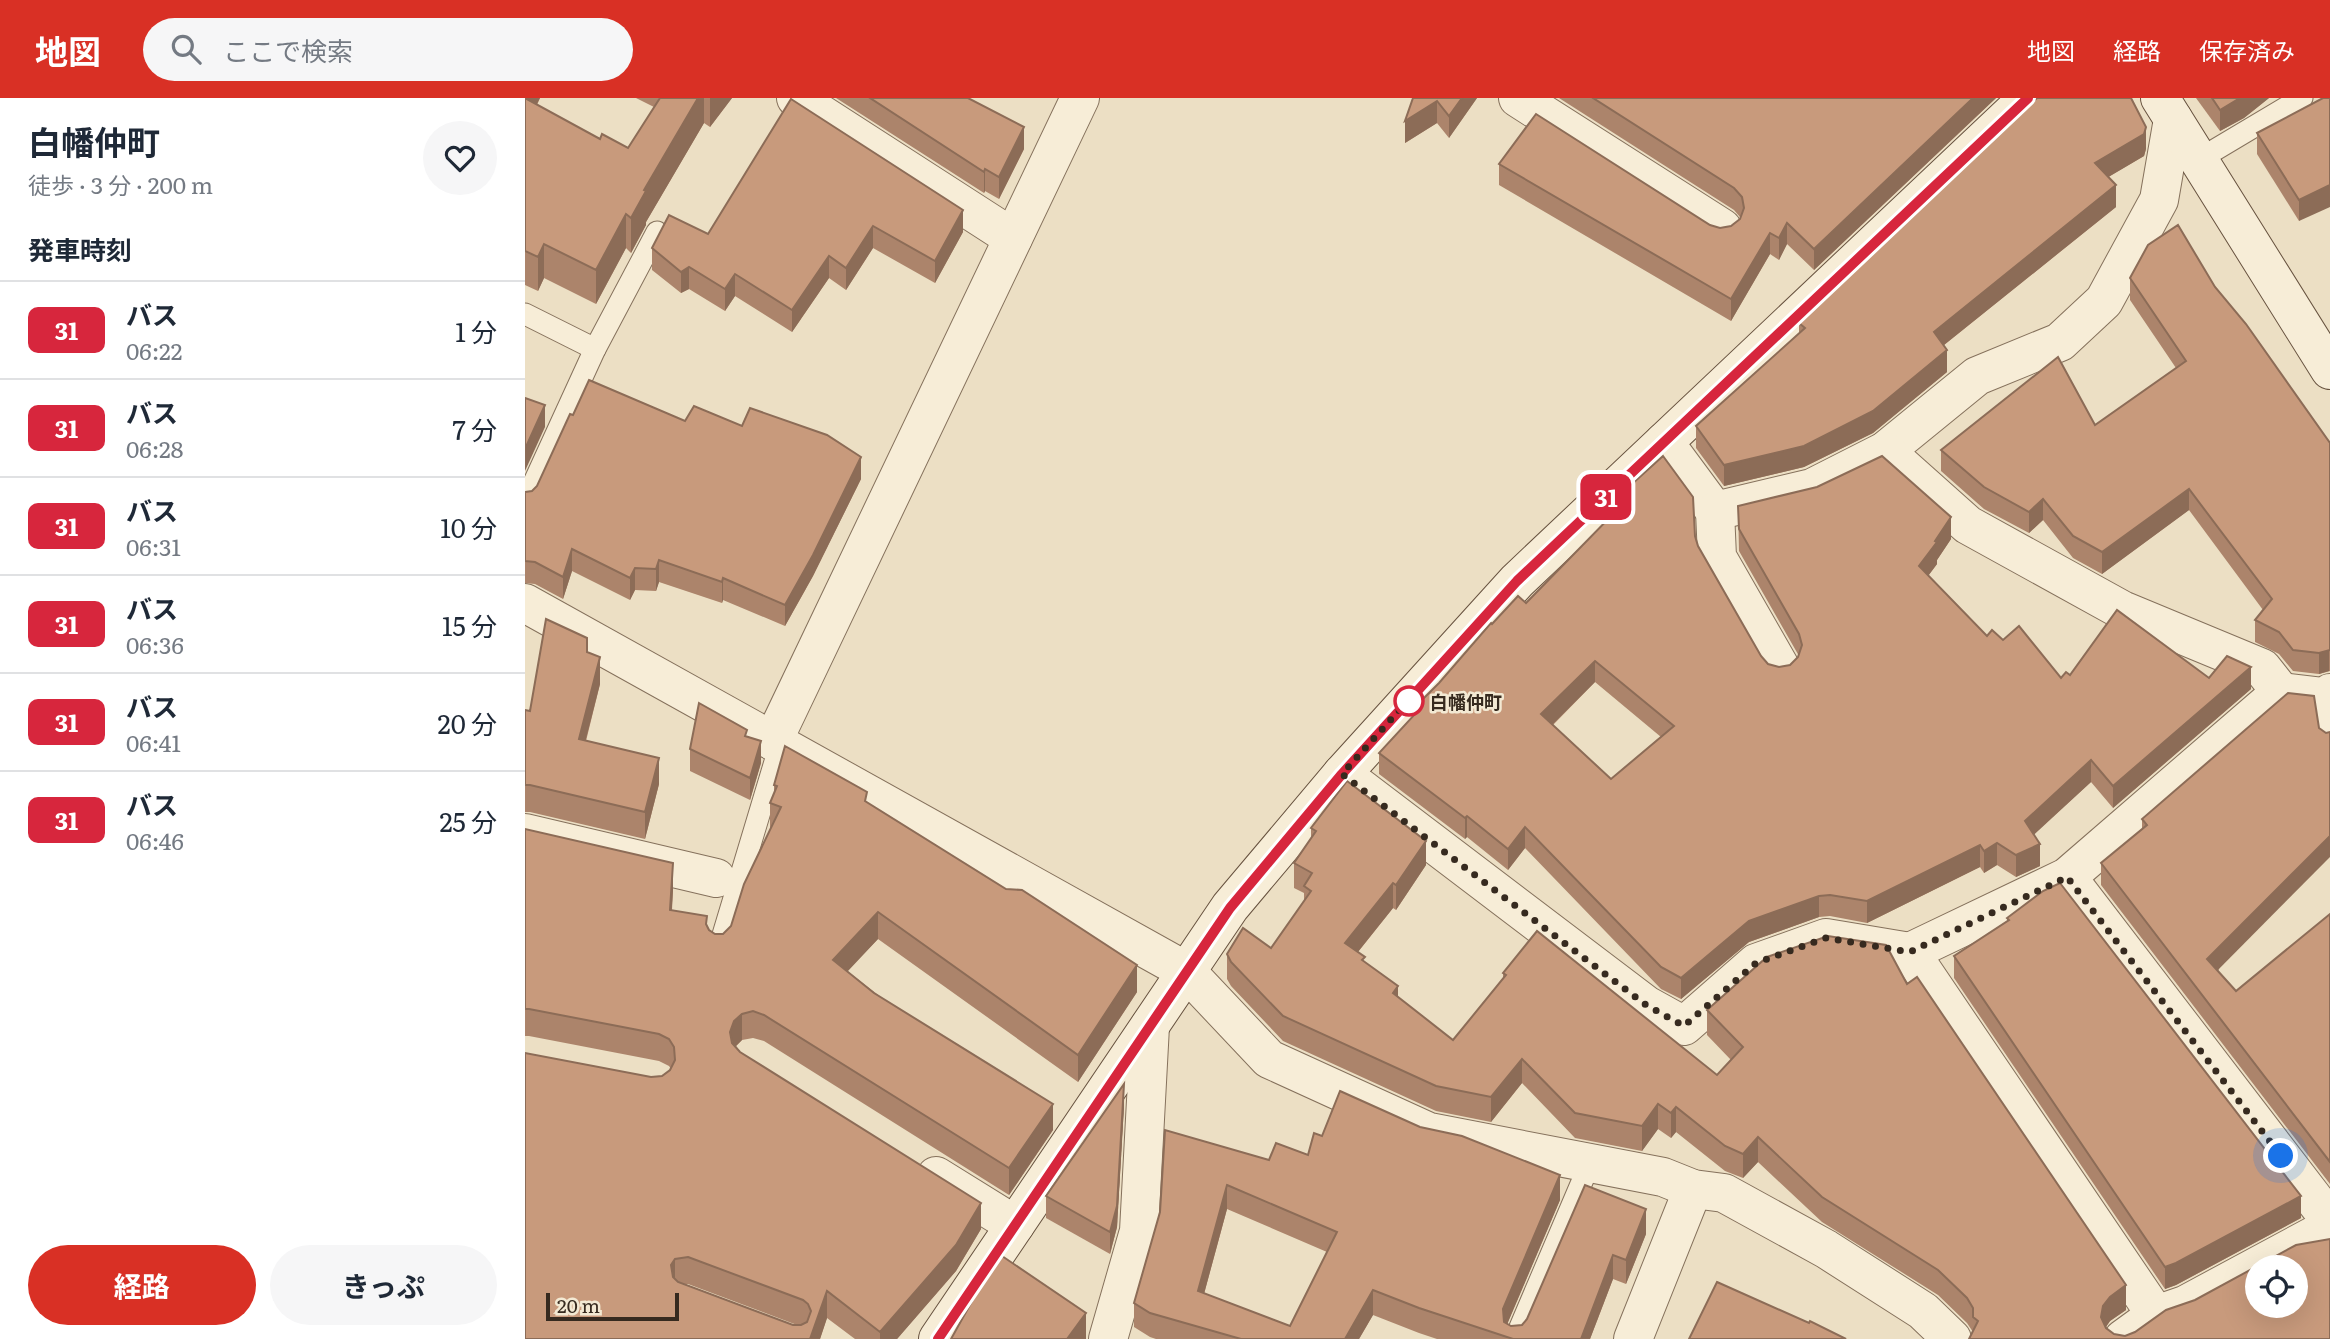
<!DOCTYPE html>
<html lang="ja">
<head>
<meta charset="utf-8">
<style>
  :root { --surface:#fff; --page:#f6f6f7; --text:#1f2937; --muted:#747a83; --line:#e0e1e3; --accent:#d93025 }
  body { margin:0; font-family:Literata,"Noto Sans JP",serif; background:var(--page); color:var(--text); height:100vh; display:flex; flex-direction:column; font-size:26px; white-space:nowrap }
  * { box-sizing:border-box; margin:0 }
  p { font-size:23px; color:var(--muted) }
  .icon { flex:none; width:38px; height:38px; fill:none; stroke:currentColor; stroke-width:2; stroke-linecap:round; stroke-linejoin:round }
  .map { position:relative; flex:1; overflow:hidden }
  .sheet { display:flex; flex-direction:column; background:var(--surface); width:525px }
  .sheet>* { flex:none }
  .badge { padding:0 14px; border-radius:10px; font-size:24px; line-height:46px }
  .buttons { position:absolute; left:1720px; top:1157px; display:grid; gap:14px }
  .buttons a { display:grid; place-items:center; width:63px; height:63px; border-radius:50%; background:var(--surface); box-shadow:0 7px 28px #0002; font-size:35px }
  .scale { position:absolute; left:21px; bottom:18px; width:133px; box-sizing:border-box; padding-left:7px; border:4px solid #362a1f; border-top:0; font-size:19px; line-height:24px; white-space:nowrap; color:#362a1f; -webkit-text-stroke:5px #f3e9d3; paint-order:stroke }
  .you { position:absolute; width:35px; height:35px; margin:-18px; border:5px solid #fff; border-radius:50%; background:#1a73e8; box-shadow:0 0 0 10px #1a73e833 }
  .map>.badge { position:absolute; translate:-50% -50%; box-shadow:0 0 0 4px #fff }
  h2 { padding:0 28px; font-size:26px; line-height:63px }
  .round { display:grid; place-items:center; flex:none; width:74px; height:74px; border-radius:37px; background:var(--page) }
  .headline { display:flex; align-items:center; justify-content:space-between; height:119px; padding:0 28px }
  h1 { font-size:33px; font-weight:700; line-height:52px }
  .primary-button { display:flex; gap:14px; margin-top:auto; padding:14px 28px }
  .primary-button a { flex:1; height:80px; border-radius:42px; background:var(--accent); color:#fff; font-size:28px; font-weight:700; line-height:80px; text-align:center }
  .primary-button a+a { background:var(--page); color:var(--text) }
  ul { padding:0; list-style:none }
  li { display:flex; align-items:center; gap:21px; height:98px; padding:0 28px; border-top:2px solid var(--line) }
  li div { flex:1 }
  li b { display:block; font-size:26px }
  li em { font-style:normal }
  li .badge { min-width:77px; font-weight:700; text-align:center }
  header { display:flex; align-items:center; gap:42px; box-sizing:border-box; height:98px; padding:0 35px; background:var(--accent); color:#fff }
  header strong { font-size:33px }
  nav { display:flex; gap:38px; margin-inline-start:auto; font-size:24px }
  .search { width:490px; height:63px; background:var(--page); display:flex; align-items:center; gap:18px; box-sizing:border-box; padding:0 24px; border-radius:38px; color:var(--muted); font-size:26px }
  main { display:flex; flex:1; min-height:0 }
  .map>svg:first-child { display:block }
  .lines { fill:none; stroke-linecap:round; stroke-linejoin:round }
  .lane-casing { stroke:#85715c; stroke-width:23 }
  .street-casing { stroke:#85715c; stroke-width:40 }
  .secondary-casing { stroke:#67523f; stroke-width:40 }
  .lane { stroke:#f7edd7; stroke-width:21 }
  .street { stroke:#f7edd7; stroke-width:38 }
  .secondary { stroke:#f7edd7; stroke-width:38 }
  .wall { fill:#ac846b; fill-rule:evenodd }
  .shaded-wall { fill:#8c6c57 }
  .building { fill:#c89a7c; stroke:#8c6c57; stroke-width:2; fill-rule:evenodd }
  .line-casing { stroke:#fff; stroke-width:16 }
  .line { stroke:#d7263d; stroke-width:10 }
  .walk { stroke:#362a1f; stroke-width:7; stroke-dasharray:0 12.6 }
  .stop-dot { fill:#fff; stroke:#d7263d; stroke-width:3.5 }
  .labels { text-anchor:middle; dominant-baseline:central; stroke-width:5; stroke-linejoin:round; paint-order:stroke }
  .stop-label { font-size:18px; font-weight:bold; fill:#362a1f; stroke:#f3e9d3; text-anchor:start }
</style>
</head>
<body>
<header>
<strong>地図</strong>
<div class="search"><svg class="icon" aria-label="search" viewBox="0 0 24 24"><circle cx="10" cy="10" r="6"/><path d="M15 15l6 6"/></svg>ここで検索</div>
<nav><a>地図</a><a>経路</a><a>保存済み</a></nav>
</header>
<main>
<section class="sheet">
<div class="headline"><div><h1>白幡仲町</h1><p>徒歩 · 3 分 · 200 m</p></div><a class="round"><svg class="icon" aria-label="heart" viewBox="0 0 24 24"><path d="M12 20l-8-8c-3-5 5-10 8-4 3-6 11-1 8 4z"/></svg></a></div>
<h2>発車時刻</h2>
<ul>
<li><span class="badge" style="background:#d7263d;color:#fff">31</span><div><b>バス</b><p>06:22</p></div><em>1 分</em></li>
<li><span class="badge" style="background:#d7263d;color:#fff">31</span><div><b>バス</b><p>06:28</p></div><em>7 分</em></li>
<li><span class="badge" style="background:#d7263d;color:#fff">31</span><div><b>バス</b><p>06:31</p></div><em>10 分</em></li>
<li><span class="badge" style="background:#d7263d;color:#fff">31</span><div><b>バス</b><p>06:36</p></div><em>15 分</em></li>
<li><span class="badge" style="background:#d7263d;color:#fff">31</span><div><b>バス</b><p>06:41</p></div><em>20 分</em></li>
<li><span class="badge" style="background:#d7263d;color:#fff">31</span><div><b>バス</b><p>06:46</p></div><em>25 分</em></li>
</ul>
<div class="primary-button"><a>経路</a><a>きっぷ</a></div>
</section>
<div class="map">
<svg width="1805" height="1241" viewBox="0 0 1805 1241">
  <rect width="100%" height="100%" fill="#ecdfc4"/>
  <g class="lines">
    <defs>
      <g id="lane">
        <polyline points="1673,62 1777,0"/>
        <polyline points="0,216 70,251"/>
        <polyline points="0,404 70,251 132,134"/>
        <polyline points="1799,599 1805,644"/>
        <polyline points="194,850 255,647"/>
        <polyline points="990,1241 1065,1065"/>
      </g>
      <g id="street">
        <polyline points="271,0 488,140"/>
        <polyline points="993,0 1197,130"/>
        <polyline points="1139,344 1190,413 1287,390 1360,353 1452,278 1535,244 1579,203 1634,102 1648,21"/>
        <polyline points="1360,353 1443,427 1597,512 1737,570 1756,594"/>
        <polyline points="1190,413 1192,459 1255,569"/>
        <polyline points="0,505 661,873 744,961 904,1034 1138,1079 1168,1091 1199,1095 1301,1151 1398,1213 1427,1241"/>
        <polyline points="248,643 555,0"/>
        <polyline points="817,676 1121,907 1159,928 1231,865 1301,840 1385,854 1631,1217"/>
        <polyline points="0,735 191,780"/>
        <polyline points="1542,779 1805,1122"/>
        <polyline points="1385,854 1542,779 1756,594 1799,599 1805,595"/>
        <polyline points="411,1078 490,1127"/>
        <polyline points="583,1241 614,1133 625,928"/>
        <polyline points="1108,1241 1168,1091"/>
        <polyline points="1598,1241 1631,1217 1660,1207 1805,1129"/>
      </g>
      <g id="secondary">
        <polyline points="1635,0 1805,272"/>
        <polyline points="413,1241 705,809 817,676 992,483 1503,0"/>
      </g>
    </defs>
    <use href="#lane" class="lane-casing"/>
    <use href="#street" class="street-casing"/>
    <use href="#secondary" class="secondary-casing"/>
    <use href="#lane" class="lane"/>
    <use href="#street" class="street"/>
    <use href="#secondary" class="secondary"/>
  </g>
  <g class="wall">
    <polygon points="0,0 15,0 12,7 75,41 103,50 129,9 111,0 207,0 185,29 179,25 121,124 121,127 106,155 101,150 71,206 19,180 13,193 0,187"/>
    <polygon points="311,0 443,0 499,51 474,101 460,93 459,95"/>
    <polygon points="888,0 952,0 924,40 912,25 880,45"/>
    <polygon points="1034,0 1471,0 1289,172 1262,146 1254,162 1245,156 1206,223 974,87 974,66 1195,130 1206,128 1215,121 1215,119 1209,112"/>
    <polygon points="1671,0 1744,0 1719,20 1695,33"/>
    <polygon points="1798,0 1774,123 1732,56 1732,35"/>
    <polygon points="266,1 438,134 410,185 348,150 321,192 304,180 267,234 210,198 200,213 164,191 156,195 127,172 127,150 183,136"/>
    <polygon points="1621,51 1619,58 1583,79 1591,109 1419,247 1422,274 1348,335 1279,369 1199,388 1171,350 1171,328 1274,235 1274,225"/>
    <polygon points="1605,180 1690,189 1805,345 1805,573 1794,576 1768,573 1754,556 1730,544 1730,522 1738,512 1664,412 1577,476 1548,460 1518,422 1504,435 1459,411 1416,373 1416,352 1570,327 1651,270 1605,202"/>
    <polygon points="48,317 160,323 336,381 288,478 260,528 198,502 197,505 134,484 131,493 110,492 105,502 47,473 38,501 10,486 0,485 0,394 7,393 12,388"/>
    <path d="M1087,404L1170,438L1173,448L1236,558L1243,566L1254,569L1265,567L1274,558L1214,453L1213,408L1426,441L1412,462V466L1403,478L1462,538L1478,542L1536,580L1545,577L1684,580L1726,591L1588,710L1566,684L1509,736L1515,768L1491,779L1472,767L1459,775L1455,769L1342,825L1305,818L1294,819L1224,844L1156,901L1136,891L1000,750L983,772L942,739L940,741L854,676V655L888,618V611L914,585L967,526L1001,505L1087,418ZM1070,584L1136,639L1086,681L1028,627Z"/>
    <polygon points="62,554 75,586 61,643 134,686 120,741 5,714 0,714 0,612 5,613"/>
    <polygon points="1794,630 1801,635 1693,873 1711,893 1805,816 1805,1086 1576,787 1576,765 1617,731 1617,721"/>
    <polygon points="222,639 236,665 225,702 165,673 165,651"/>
    <path d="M249,687L342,704L612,894L553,984L353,841L322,873L528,1032L484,1097L239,943L228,940L217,942L211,948L215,954L456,1131L431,1173L372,1241H330L302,1220L295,1241H0L126,979L137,978L146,971L144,968L134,963L4,938H0V731L148,792L147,812L182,827L184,832L190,836H198L206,828L245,731V705L249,695ZM160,1186H163L272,1227H268Z"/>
    <polygon points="786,730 901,767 871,812 868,810 833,854 840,864 873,899 928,942 978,880 978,875 1192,977 1206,962 1182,937 1182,912 1382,886 1601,1212 1585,1223 1581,1229 1589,1236 1600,1238 1805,1241 1444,1241 1448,1234 1442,1225 1413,1197 1297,1124 1233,1064 1218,1080 1200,1073 1151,1034 1146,1040 1133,1031 1117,1053 1050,1040 997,985 966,1024 911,1013 758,943 706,888 702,881 702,856 746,850 779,803 779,795 769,790 769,765 786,740"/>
    <polygon points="1482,820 1776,1120 1651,1187 1640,1191 1429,880 1429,858 1482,823"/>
    <polygon points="599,1008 592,1129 585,1156 521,1120 521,1098"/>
    <path d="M797,1038L1035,1102L982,1226L986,1228L997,1227L1002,1221L1060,1087L1121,1136L1101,1186L1088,1181L1065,1241H912L894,1235L848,1217L834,1241H631L625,1239L609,1229V1205L635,1114L744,1062L783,1057ZM702,1111L802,1154L765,1228L679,1196Z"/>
  </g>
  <g class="shaded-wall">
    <polygon points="0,0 15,0 0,28"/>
    <polygon points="173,0 179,0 179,25 121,124 121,127 106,155 106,120 119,92"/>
    <polygon points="185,0 207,0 185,29"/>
    <polygon points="937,0 952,0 924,40 924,18"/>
    <polygon points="1448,0 1471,0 1289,172 1289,151"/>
    <polygon points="1715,0 1744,0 1719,20 1695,33 1695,12"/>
    <polygon points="912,3 912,25 880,45 880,23"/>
    <polygon points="499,29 499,51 474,101 474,79"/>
    <polygon points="1621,29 1621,51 1619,58 1570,87 1570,65"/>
    <polygon points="460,71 460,93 459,95 459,74"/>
    <polygon points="1591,87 1591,109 1409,255 1409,234"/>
    <polygon points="1805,87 1805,109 1774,123 1774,102"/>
    <polygon points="438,112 438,134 410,185 410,163"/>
    <polygon points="101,116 101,150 71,206 71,172"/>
    <polygon points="1262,125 1262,146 1254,162 1254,140"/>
    <polygon points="348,128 348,150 321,192 321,170"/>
    <polygon points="1245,135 1245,156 1206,223 1206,201"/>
    <polygon points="19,146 19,180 13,193 13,159"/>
    <polygon points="304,158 304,180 267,234 267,212"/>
    <polygon points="164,169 164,191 156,195 156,174"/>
    <polygon points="210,176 210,198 200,213 200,191"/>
    <polygon points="1422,252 1422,274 1348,335 1279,369 1199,388 1199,367"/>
    <polygon points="20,307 20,329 0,373 0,351"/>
    <polygon points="336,359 336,381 288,478 260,528 260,507"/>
    <polygon points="1664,391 1664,412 1577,476 1577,454"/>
    <polygon points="1518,401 1518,422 1504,435 1504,414"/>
    <polygon points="1426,419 1426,441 1412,462 1412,466 1394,490 1394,468"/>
    <polygon points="47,451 47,473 38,501 38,479"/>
    <polygon points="134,462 134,484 131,493 131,471"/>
    <polygon points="110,470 110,492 105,502 105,480"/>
    <polygon points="198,480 198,502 197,505 197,484"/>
    <polygon points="1804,552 1804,573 1794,576 1794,555"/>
    <polygon points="75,559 75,586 54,668 54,641"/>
    <polygon points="1070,563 1070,584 1016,638 1016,616"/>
    <polygon points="1726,569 1726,591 1588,710 1588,688"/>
    <polygon points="236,643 236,665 225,702 225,680"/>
    <polygon points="134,660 134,686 120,741 120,714"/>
    <polygon points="1566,662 1566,684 1500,745 1500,723"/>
    <polygon points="942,718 942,739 940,741 940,720"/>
    <polygon points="1000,729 1000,750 983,772 983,751"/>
    <polygon points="1805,738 1805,759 1682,883 1682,861"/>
    <polygon points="901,743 901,767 871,812 871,787"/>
    <polygon points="1472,745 1472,767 1459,775 1459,753"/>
    <polygon points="1515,746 1515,768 1491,779 1491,757"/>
    <polygon points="1455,747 1455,769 1342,825 1342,803"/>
    <polygon points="148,765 148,792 145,838 145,812"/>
    <polygon points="868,785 868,810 820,870 820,845"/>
    <polygon points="1294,798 1294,819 1224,844 1156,901 1156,880 1224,823"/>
    <polygon points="353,814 353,841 308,889 308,862"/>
    <polygon points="612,867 612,894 553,984 553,957"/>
    <polygon points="873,888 873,913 868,895"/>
    <polygon points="217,916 217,942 209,950 205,934 209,923"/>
    <polygon points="997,961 997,985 966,1024 966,999"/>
    <polygon points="599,986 599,1008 592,1129 585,1156 585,1134"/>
    <polygon points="528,1006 528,1032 484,1097 484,1070"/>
    <polygon points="1133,1006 1133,1031 1117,1053 1117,1028"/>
    <polygon points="1151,1009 1151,1034 1146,1040 1146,1015"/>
    <polygon points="1233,1039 1233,1064 1218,1080 1218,1056"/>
    <polygon points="1035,1077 1035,1102 978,1236 978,1211"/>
    <polygon points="702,1087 702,1111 673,1218 673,1193"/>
    <polygon points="1776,1098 1776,1120 1651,1187 1640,1191 1640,1169"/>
    <polygon points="456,1105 456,1131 431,1173 372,1241 355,1241 355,1234"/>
    <polygon points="1121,1111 1121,1136 1101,1186 1101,1162"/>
    <polygon points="1088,1157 1088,1181 1065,1241 1056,1241"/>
    <polygon points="150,1161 150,1188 146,1194 146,1167"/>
    <polygon points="1601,1187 1601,1212 1585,1223 1578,1233 1576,1219 1578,1208 1585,1199"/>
    <polygon points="848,1192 848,1217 834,1241 820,1241"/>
    <polygon points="302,1193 302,1220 295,1241 285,1241"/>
    <polygon points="561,1215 561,1241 542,1241"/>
  </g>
  <g class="building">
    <polygon points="0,0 75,41 77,36 103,50 135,0 173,0 119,92 121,93 106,120 101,116 71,172 19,146 13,159 0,153"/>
    <polygon points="345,0 443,0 499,29 474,79 460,71 459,74"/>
    <polygon points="888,0 937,0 924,18 912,3 880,23"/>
    <polygon points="1068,0 1448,0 1289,151 1262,125 1254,140 1245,135 1206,201 974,66 1011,16 1185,127 1195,130 1206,128 1215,121 1219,110 1217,99 1209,90"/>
    <polygon points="1512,0 1606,0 1621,29 1619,36 1570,65 1591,87 1409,234 1422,252 1348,313 1279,348 1199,367 1171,328 1280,230 1274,225"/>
    <polygon points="1687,0 1715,0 1695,12"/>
    <polygon points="1798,0 1805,0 1805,87 1774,102 1732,35"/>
    <polygon points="266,1 438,112 410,163 348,128 321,170 304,158 267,212 210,176 200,191 164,169 156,174 127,150 144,117 183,136"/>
    <polygon points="1653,127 1690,189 1721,226 1805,345 1805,552 1794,555 1768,552 1754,534 1730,522 1747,501 1664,391 1577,454 1548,438 1518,401 1504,414 1459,389 1416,352 1533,259 1570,327 1661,263 1605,180 1623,147"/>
    <polygon points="64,282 160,323 169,308 217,328 225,310 302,337 336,359 288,457 260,507 198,480 197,484 134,462 131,471 110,470 105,480 47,451 38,479 10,464 0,463 0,394 7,393 12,388 45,316 48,317"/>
    <polygon points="0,300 20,307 0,351"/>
    <path d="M1138,358L1168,399L1170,438L1173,448L1236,558L1243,566L1254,569L1265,567L1273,559L1277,547L1274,536L1214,431L1213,408L1292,389L1357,358L1426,419L1410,443L1412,444L1394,468L1462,538L1467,532L1478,542L1494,528L1536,580L1541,574L1545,577L1592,512L1684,580L1702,558L1726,569L1588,688L1566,662L1500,723L1515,746L1491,757L1472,745L1459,753L1455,747L1342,803L1305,797L1294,798L1224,823L1156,880L1136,869L1000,729L983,751L942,718L940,720L854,655L892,614L888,611L914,585L966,525L967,526L993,498L1001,505L1094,410L1087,404ZM1070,563L1149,628L1086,681L1016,616Z"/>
    <polygon points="21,521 62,540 62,554 75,559 54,641 134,660 120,714 5,687 0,687 0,612 5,613"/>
    <polygon points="1763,595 1789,598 1794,630 1801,635 1805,634 1805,738 1682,861 1711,893 1805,816 1805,1064 1576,765 1622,727 1617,721"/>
    <polygon points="174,605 222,632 220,638 236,643 225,680 165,651"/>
    <path d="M260,648L342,694L340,703L481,791L497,792L612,867L553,957L353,814L308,862L349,895L528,1006L484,1070L239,917L228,913L217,916L209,923L205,934L207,945L215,954L456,1105L431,1147L355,1234L302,1193L285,1241H0V955L126,979L137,978L145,972L150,962L149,949L144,941L134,936L4,911H0V731L148,765L145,812L182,818L181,826L184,832L190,836H198L206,828L219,786L256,709L245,705L252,688L249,687ZM163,1159L278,1202L283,1206L286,1213L282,1224L276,1227H268L153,1184L148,1179L146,1167L150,1161Z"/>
    <path d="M822,683L901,743L871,787L868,785L820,845L840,859L837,862L873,888L868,895L928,942L981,877L978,875L1012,833L1192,977L1218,949L1182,912L1242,859L1303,838L1361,847L1382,886L1392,879L1601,1187L1585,1199L1578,1208L1576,1219L1581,1230L1589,1236L1600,1238L1610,1234L1641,1212L1670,1202L1771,1147L1805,1141V1241H1444L1453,1223L1448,1219V1210L1442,1200L1413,1172L1297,1099L1233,1039L1218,1056L1200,1048L1151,1009L1146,1015L1133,1006L1117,1028L1050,1015L997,961L966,999L911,988L758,918L706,864L702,856L718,830L746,850L786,793L779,788L787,775L769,765L791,733L786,730ZM1732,1169H1771V1208H1732Z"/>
    <polygon points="1535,785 1776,1098 1651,1165 1640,1169 1429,858 1484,822 1482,820 1518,793"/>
    <polygon points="599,986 592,1108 585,1134 521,1098"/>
    <path d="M815,993L895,1029L937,1038L1035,1077L978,1211L979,1224L986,1228L997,1227L1002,1221L1060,1087L1121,1111L1101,1162L1088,1157L1056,1241H988L894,1210L848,1192L820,1241H716L625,1215L609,1205L635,1114L640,1032L744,1062L751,1045L783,1057L789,1035L797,1038ZM702,1087L812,1134L765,1228L673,1193Z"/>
    <polygon points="477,1158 561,1215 542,1241 426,1241 451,1196"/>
    <polygon points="1192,1184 1284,1225 1285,1223 1321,1241 1164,1241"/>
  </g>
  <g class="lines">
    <defs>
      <polyline id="line" points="413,1241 705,810 817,676 992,483 1503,0"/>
    </defs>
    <use href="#line" class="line-casing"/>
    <use href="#line" class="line"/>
    <polyline class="walk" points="884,603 887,598 817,676 1121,907 1159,928 1231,865 1301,840 1385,854 1542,779 1756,1058"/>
  </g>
  <circle class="stop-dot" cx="884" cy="603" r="14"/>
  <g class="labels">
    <g class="stop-label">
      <text x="905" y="603">白幡仲町</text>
    </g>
  </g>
</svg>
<div class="buttons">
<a><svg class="icon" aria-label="locate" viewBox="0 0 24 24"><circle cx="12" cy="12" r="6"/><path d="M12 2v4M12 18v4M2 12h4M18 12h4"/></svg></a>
</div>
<div class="scale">20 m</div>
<div class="you" style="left:1756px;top:1058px"></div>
<b class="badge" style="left:1081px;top:399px;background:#d7263d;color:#fff">31</b>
</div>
</main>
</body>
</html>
